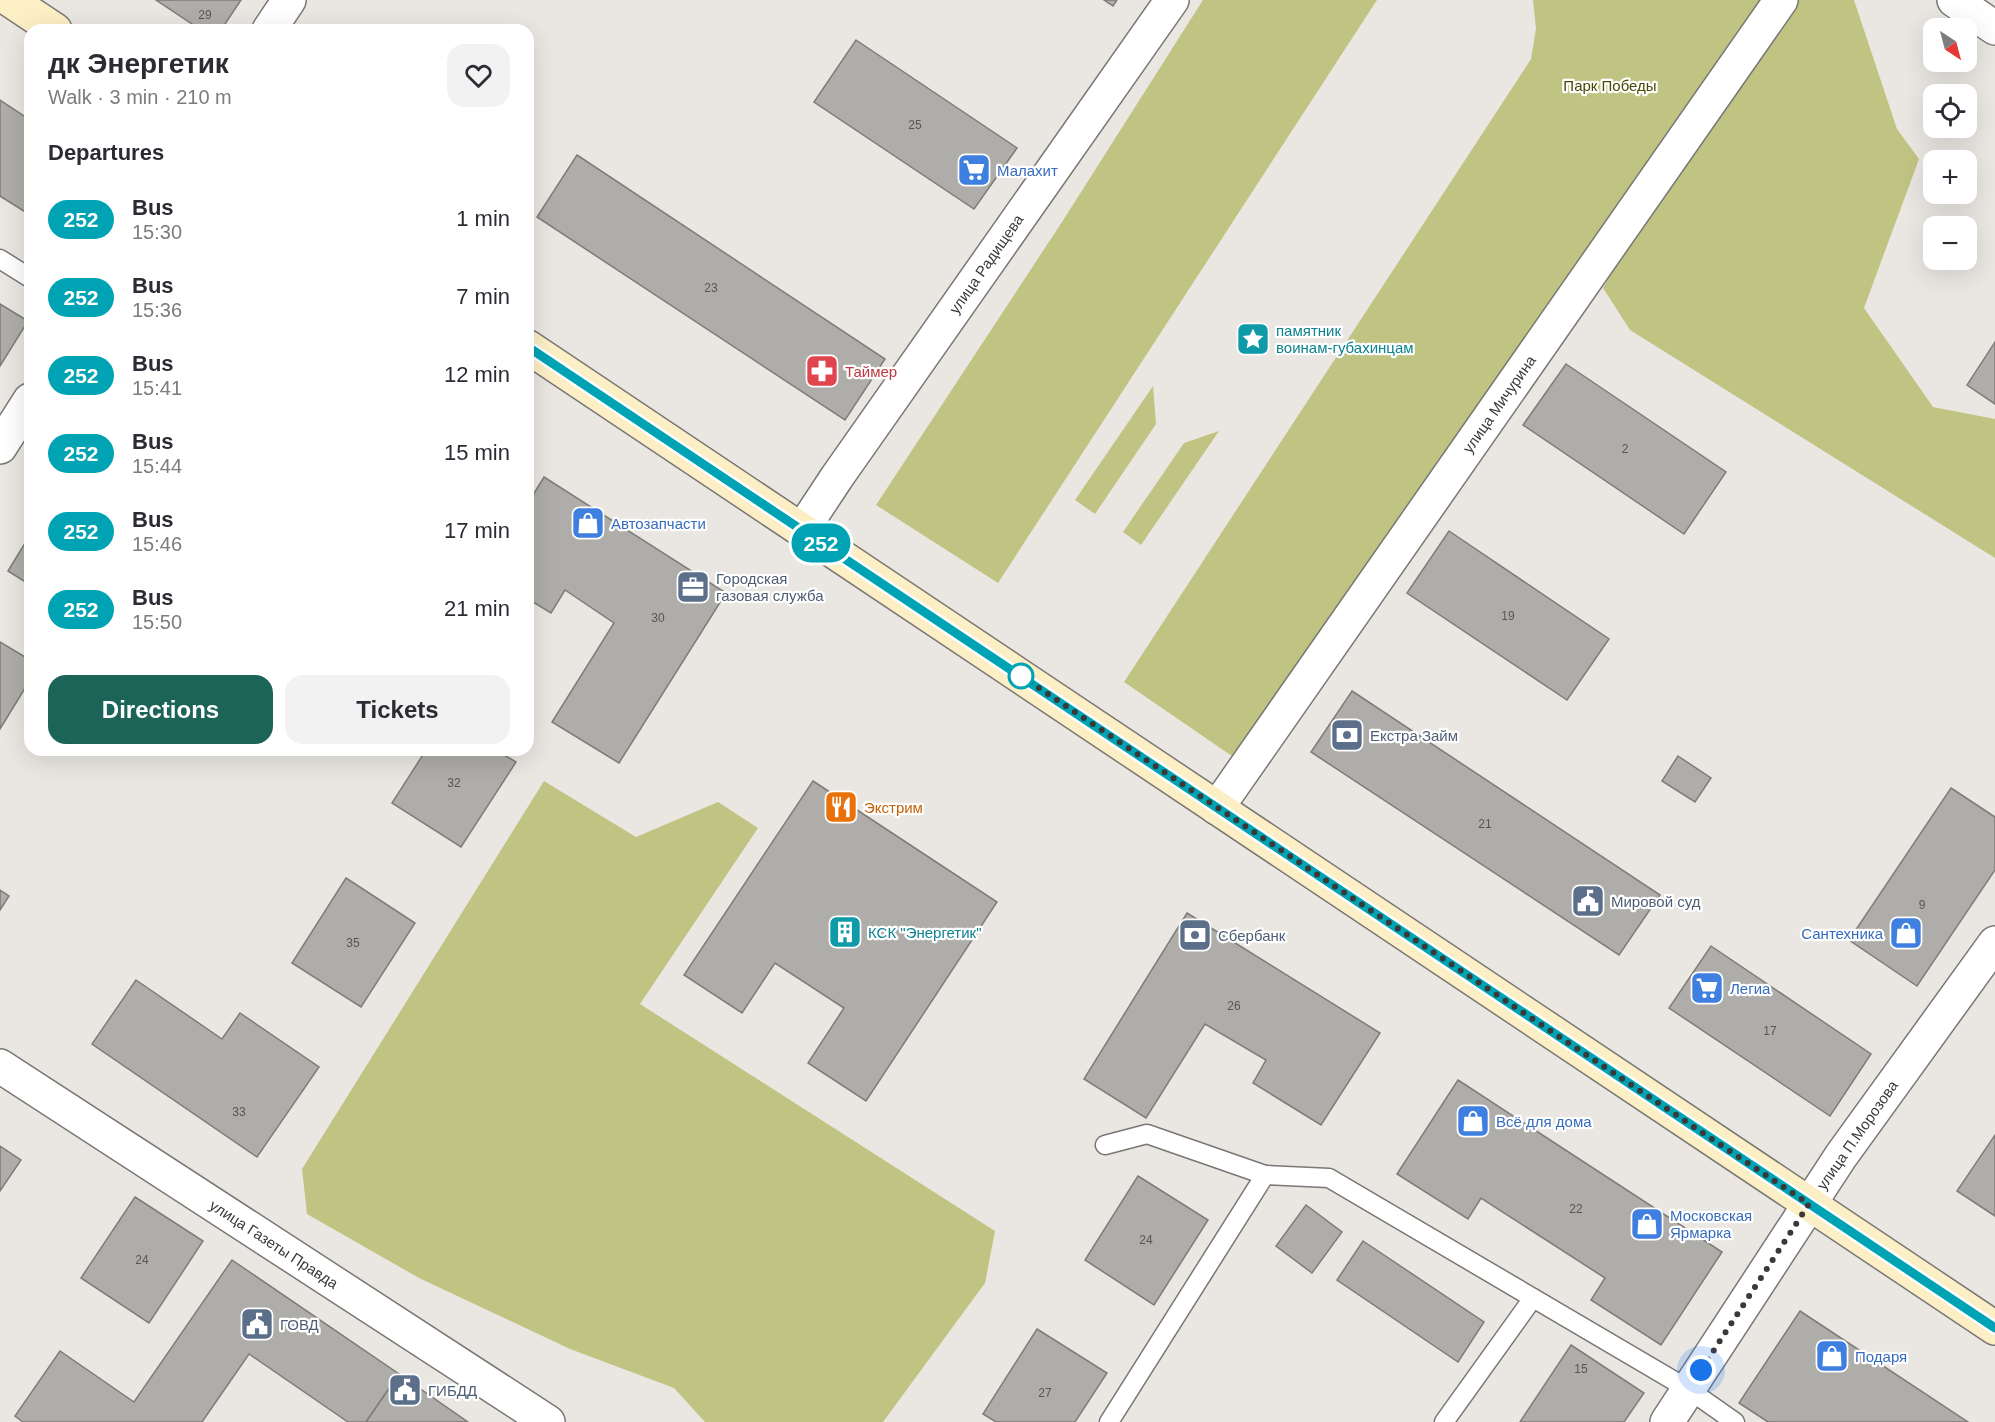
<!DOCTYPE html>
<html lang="en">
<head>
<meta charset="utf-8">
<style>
  :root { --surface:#fff; --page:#f2f2f3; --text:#2b2b33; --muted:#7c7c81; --accent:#1c6458 }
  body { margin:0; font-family:Helvetica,sans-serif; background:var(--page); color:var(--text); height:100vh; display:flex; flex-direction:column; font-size:22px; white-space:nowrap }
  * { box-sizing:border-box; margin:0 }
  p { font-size:20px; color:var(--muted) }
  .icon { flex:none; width:33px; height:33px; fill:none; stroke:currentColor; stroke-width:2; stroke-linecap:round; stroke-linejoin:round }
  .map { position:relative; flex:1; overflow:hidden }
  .drawer { position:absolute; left:24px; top:24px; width:510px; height:732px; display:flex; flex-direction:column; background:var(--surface); border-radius:18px; box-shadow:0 6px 24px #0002 }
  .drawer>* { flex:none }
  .badge { padding:0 12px; border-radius:20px; font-size:21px; line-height:39px }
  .needle { width:39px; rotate:144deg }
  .buttons { position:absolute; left:1923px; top:18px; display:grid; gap:12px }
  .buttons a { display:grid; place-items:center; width:54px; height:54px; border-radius:12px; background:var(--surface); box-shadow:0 6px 24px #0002; font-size:30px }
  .you { position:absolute; width:30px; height:30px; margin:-15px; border:4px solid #fff; border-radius:50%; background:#1a73e8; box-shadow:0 0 0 9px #1a73e833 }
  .map>.badge { position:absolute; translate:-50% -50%; box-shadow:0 0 0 3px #fff }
  h2 { padding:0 24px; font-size:22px; line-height:54px }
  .round { display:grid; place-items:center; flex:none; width:63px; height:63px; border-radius:18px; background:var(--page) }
  .overview { display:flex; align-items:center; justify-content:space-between; height:102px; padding:0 24px }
  h1 { font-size:28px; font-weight:700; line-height:45px }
  .primary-button { display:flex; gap:12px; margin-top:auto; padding:12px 24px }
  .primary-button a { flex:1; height:69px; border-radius:18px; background:var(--accent); color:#fff; font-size:24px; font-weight:700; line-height:69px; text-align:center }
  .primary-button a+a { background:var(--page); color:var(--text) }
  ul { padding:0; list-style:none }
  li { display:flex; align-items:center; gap:18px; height:78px; padding:0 24px }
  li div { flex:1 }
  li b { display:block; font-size:22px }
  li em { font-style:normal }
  li .badge { min-width:66px; font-weight:700; text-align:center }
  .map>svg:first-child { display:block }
  .green { fill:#c0c482 }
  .building { fill:#afada9; stroke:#7e7c78; stroke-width:1.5 }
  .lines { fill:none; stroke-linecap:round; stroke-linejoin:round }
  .service-casing { stroke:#797774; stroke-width:21 }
  .minor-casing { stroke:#797774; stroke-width:36 }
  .secondary-casing { stroke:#797774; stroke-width:36 }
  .service { stroke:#fff; stroke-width:18 }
  .minor { stroke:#fff; stroke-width:33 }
  .secondary { stroke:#fcefc5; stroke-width:33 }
  .line-casing { stroke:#fff; stroke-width:14 }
  .line { stroke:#00a3b4; stroke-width:9 }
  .walk { stroke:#3a3938; stroke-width:6; stroke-dasharray:0 10.8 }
  .stop-dot { fill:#fff; stroke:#00a3b4; stroke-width:3 }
  .labels { text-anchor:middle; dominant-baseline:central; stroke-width:4.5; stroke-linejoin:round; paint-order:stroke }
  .number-label { font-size:12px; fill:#575654 }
  .park-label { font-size:15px; fill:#474905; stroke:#fff }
  .shop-label { font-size:15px; fill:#366cbe; stroke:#fff; text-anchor:start }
  .street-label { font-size:15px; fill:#3a3938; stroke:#fff }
  .culture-label { font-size:15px; fill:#0d838f; stroke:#fff; text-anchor:start }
  .health-label { font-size:15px; fill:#be3a42; stroke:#fff; text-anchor:start }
  .service-label { font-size:15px; fill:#4e5e75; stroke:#fff; text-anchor:start }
  .food-label { font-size:15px; fill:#c56008; stroke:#fff; text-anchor:start }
</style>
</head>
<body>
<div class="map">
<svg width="1995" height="1422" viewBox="0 0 1995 1422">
  <rect width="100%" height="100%" fill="#eae7e3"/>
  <g class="green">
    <polygon points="1203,0 1377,0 998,583 876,505 1062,222"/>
    <polygon points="1533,0 1768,0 1248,767 1124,682 1531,59 1536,29"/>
    <polygon points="1788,0 1854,0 1897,129 1919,159 1864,308 1933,407 1995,419 1995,558 1630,330 1603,288 1652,199"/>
    <polygon points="1153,386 1156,424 1095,514 1075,500"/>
    <polygon points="1219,431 1141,545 1123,532 1184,443"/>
    <polygon points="544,781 636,837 718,802 758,828 640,1004 995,1231 985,1283 883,1422 705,1422 674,1388 570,1349 419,1278 307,1214 302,1169"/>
  </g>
  <g class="building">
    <polygon points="156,0 241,0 221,30 201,30"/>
    <polygon points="1104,0 1117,0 1113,6"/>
    <polygon points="856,40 1017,148 974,209 814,102"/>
    <polygon points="0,100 30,120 30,215 0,196"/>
    <polygon points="577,155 885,359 845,420 537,217"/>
    <polygon points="0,304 28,321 0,366"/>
    <polygon points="1995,342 1995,404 1967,385"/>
    <polygon points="1566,364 1726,472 1684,534 1523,425"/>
    <polygon points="544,477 726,593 619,763 552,722 614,623 565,590 551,613 528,599 528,503"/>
    <polygon points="1449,531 1609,639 1567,700 1407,593"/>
    <polygon points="30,535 30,585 8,571"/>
    <polygon points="0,642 30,660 30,680 0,729"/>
    <polygon points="1352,691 1660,895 1619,955 1311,752"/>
    <polygon points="426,750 496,750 516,762 461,847 392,803"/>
    <polygon points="1678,756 1711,778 1695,802 1662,781"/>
    <polygon points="813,781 997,902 866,1101 808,1063 844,1008 775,963 742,1013 684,975"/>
    <polygon points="1951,788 1995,817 1995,870 1917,986 1849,940"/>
    <polygon points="346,878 415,923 361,1007 292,963"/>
    <polygon points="0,890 9,896 0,910"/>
    <polygon points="1187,913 1380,1033 1321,1125 1253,1083 1266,1060 1205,1024 1146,1118 1084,1079"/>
    <polygon points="1711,946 1871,1054 1830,1116 1669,1008"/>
    <polygon points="136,980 222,1039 240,1013 319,1067 257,1157 92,1044"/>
    <polygon points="1458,1080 1722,1252 1661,1345 1591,1300 1605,1278 1481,1198 1468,1219 1397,1174"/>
    <polygon points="1995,1135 1995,1216 1957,1191"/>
    <polygon points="0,1146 21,1160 0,1191"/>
    <polygon points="1138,1176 1208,1220 1154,1305 1085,1260"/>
    <polygon points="135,1197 203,1241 149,1323 81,1278"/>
    <polygon points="1306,1205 1342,1232 1312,1273 1276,1246"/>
    <polygon points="1363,1241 1484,1322 1458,1362 1337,1280"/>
    <polygon points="232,1260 399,1374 366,1422 348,1422 249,1354 202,1422 23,1422 15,1416 60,1351 134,1402"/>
    <polygon points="1800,1311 1968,1422 1768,1422 1739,1403"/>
    <polygon points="1037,1329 1107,1373 1075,1422 996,1422 983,1414"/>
    <polygon points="1571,1345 1644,1393 1624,1422 1520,1422"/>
    <polygon points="399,1374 468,1422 366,1422"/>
  </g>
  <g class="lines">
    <defs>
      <g id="service">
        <polyline points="0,259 30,278"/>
        <polyline points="1105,1145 1147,1134 1265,1175"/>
        <polyline points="1109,1422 1265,1175 1329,1178 1688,1389 1735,1422"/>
        <polyline points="1444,1422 1533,1298"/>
      </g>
      <g id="minor">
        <polyline points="1954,0 1995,28"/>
        <polyline points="269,30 289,0"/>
        <polyline points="0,447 30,400"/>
        <polyline points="802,530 837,477 1172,0"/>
        <polyline points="1217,808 1781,0"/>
        <polyline points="0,1066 548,1422"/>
        <polyline points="1667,1422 1841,1156 1995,943"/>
      </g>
      <g id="secondary">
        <polyline points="10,0 55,30"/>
        <polyline points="528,347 1995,1328"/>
      </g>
    </defs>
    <use href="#service" class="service-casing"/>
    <use href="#minor" class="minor-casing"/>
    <use href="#secondary" class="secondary-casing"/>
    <use href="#service" class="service"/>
    <use href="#minor" class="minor"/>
    <use href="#secondary" class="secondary"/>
  </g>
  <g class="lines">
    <defs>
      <polyline id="line" points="528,347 1995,1328"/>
    </defs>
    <use href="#line" class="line-casing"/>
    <use href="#line" class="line"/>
    <polyline class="walk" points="1021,676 1809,1204 1701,1370"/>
  </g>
  <defs>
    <symbol id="supermarket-square" viewBox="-11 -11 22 22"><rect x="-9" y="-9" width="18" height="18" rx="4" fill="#3f7fe0" stroke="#fff"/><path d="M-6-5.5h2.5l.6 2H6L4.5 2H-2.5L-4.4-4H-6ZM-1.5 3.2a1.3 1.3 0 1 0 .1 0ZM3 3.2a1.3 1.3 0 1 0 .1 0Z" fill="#fff"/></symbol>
    <symbol id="sight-square" viewBox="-11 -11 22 22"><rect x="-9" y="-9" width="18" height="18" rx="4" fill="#0f9aa8" stroke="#fff"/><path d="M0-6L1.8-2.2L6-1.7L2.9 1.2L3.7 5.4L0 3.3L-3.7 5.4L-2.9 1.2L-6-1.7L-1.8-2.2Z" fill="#fff"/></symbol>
    <symbol id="pharmacy-square" viewBox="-11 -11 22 22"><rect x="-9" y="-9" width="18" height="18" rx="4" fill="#e0444e" stroke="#fff"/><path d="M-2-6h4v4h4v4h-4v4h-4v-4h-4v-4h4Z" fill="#fff"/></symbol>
    <symbol id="shop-square" viewBox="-11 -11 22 22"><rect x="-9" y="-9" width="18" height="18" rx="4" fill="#3f7fe0" stroke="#fff"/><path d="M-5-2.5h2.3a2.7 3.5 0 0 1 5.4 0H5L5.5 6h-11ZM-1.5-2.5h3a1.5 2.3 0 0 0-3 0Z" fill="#fff"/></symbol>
    <symbol id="office-square" viewBox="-11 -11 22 22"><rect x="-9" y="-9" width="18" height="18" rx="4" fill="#5c6f8a" stroke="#fff"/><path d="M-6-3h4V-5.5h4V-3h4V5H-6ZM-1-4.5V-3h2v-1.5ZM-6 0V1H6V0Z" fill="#fff"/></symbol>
    <symbol id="bank-square" viewBox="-11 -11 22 22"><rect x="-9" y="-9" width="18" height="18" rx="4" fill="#5c6f8a" stroke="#fff"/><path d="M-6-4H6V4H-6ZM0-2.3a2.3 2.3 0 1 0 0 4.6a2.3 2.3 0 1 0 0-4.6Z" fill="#fff"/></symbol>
    <symbol id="restaurant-square" viewBox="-11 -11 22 22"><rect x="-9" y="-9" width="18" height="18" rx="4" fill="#e8710a" stroke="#fff"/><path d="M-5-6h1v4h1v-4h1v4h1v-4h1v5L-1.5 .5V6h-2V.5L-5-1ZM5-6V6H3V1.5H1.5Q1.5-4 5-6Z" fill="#fff"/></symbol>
    <symbol id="civic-square" viewBox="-11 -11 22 22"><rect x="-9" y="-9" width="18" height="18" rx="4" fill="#5c6f8a" stroke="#fff"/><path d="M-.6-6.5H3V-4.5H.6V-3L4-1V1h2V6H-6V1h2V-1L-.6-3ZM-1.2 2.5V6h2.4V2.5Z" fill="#fff"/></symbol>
    <symbol id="building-square" viewBox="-11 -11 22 22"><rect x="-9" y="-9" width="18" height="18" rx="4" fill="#0f9aa8" stroke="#fff"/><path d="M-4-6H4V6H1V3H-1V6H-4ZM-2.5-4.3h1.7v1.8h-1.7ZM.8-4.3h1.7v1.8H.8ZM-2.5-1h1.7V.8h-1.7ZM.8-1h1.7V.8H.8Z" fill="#fff"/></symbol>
  </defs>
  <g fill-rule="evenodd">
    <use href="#supermarket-square" x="955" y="151" width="38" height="38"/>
    <use href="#sight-square" x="1234" y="320" width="38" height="38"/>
    <use href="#pharmacy-square" x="803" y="352" width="38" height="38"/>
    <use href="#shop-square" x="569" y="504" width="38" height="38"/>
    <use href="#office-square" x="674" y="568" width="38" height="38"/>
    <use href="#bank-square" x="1328" y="716" width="38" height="38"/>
    <use href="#restaurant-square" x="822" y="788" width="38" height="38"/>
    <use href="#civic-square" x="1569" y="882" width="38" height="38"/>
    <use href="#building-square" x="826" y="913" width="38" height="38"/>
    <use href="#shop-square" x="1887" y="914" width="38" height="38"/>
    <use href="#bank-square" x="1176" y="916" width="38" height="38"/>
    <use href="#supermarket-square" x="1688" y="969" width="38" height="38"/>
    <use href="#shop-square" x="1454" y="1102" width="38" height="38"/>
    <use href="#shop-square" x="1628" y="1205" width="38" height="38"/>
    <use href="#civic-square" x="238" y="1305" width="38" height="38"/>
    <use href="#shop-square" x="1813" y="1337" width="38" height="38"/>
    <use href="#civic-square" x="386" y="1371" width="38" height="38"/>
  </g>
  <circle class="stop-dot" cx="1021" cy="676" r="12"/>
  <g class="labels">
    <g class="number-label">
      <text x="205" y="15">29</text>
      <text x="915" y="125">25</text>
      <text x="711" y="288">23</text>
      <text x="1625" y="449">2</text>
      <text x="1508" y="616">19</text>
      <text x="658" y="618">30</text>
      <text x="454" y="783">32</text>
      <text x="1485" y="824">21</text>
      <text x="1922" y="905">9</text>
      <text x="353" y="943">35</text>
      <text x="1234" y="1006">26</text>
      <text x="1770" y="1031">17</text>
      <text x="239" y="1112">33</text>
      <text x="1576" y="1209">22</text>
      <text x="1146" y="1240">24</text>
      <text x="142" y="1260">24</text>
      <text x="1581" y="1369">15</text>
      <text x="1045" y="1393">27</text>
    </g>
    <g class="park-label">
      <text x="1610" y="85">Парк Победы</text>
    </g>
    <g class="shop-label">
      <text x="997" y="170">Малахит</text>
      <text x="611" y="523">Автозапчасти</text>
      <text x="1883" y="933" text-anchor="end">Сантехника</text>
      <text x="1730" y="988">Легиа</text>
      <text x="1496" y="1121">Всё для дома</text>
      <text x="1670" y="1215">Московская<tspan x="1670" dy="17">Ярмарка</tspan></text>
      <text x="1855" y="1356">Подаря</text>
    </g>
    <g class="street-label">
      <text transform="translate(986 264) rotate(-55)">улица Радищева</text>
      <text transform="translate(1499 404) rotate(-55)">улица Мичурина</text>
      <text transform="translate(1857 1135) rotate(-55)">улица П.Морозова</text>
      <text transform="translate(274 1244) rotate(33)">улица Газеты Правда</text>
    </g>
    <g class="culture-label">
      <text x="1276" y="330">памятник<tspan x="1276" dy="17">воинам-губахинцам</tspan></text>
      <text x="868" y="932">КСК "Энергетик"</text>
    </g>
    <g class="health-label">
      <text x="845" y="371">Таймер</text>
    </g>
    <g class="service-label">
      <text x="716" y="578">Городская<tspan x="716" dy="17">газовая служба</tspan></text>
      <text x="1370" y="735">Екстра Займ</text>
      <text x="1611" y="901">Мировой суд</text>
      <text x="1218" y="935">Сбербанк</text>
      <text x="280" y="1324">ГОВД</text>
      <text x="428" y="1390">ГИБДД</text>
    </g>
    <g class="food-label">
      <text x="864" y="807">Экстрим</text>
    </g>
  </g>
</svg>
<div class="buttons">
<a><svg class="needle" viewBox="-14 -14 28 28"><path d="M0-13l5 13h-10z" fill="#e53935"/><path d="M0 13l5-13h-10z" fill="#7c7c81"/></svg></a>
<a><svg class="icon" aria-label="locate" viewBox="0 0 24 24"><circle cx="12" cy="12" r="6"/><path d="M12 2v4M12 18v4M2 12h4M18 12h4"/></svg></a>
<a>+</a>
<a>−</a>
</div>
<div class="you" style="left:1701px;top:1370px"></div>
<b class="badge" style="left:821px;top:543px;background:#00a3b4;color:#fff">252</b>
<section class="drawer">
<div class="overview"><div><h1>дк Энергетик</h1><p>Walk · 3 min · 210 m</p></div><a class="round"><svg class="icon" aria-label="heart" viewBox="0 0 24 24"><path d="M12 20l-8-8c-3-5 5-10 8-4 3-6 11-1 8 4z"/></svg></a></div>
<h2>Departures</h2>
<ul>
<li><span class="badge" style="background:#00a3b4;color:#fff">252</span><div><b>Bus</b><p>15:30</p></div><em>1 min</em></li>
<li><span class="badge" style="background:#00a3b4;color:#fff">252</span><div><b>Bus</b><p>15:36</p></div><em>7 min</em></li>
<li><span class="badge" style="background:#00a3b4;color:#fff">252</span><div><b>Bus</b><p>15:41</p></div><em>12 min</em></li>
<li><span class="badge" style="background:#00a3b4;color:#fff">252</span><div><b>Bus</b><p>15:44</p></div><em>15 min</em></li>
<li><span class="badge" style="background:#00a3b4;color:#fff">252</span><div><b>Bus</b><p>15:46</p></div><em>17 min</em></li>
<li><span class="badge" style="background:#00a3b4;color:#fff">252</span><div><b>Bus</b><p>15:50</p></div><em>21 min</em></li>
</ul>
<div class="primary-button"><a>Directions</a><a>Tickets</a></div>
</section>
</div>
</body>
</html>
